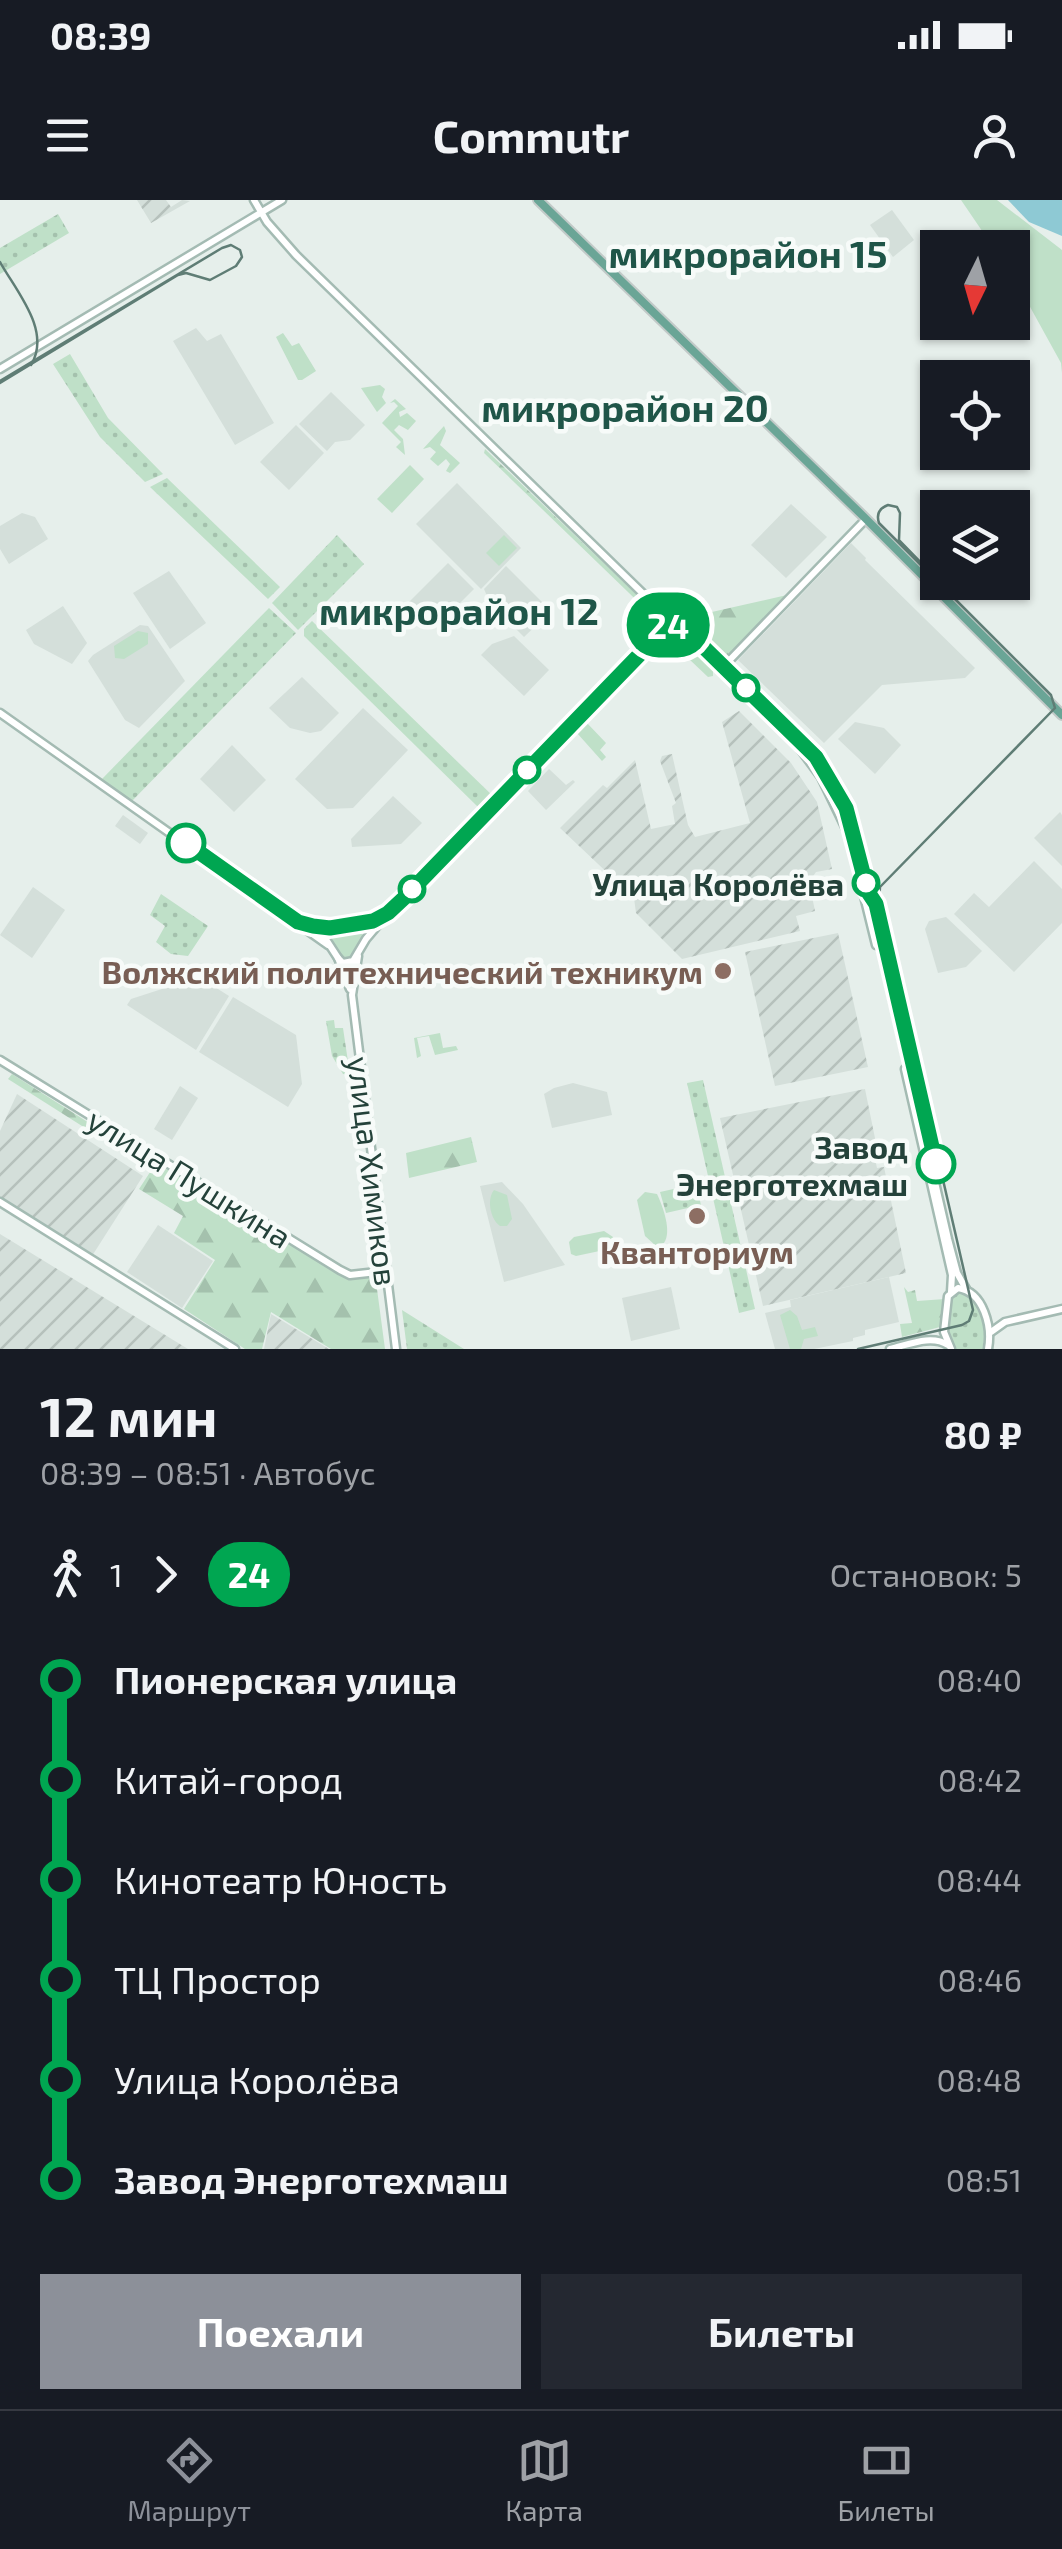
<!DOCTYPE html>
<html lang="ru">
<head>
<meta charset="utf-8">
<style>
  :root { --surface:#171b24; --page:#242831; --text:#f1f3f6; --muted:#9ea1a6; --line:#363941; --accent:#8c9099 }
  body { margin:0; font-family:"Exo 2",sans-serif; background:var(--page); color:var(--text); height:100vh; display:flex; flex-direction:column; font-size:38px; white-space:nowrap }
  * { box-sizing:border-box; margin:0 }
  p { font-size:32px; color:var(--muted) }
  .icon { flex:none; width:55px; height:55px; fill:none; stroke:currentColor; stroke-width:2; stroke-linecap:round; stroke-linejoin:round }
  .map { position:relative; height:1149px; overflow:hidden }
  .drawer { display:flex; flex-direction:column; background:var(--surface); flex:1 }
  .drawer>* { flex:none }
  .badge { padding:0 20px; border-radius:32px; font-size:35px; line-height:65px }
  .needle { width:65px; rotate:185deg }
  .buttons { position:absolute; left:920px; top:30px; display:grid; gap:20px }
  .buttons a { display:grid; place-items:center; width:110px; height:110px; border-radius:0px; background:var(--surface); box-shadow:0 2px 8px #0004; font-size:50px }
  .map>.badge { position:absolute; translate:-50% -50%; box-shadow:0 0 0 5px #fff }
  .legs { display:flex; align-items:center; gap:15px; height:110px; padding:0 40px; font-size:32px }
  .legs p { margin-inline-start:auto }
  .overview { display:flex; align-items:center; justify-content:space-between; height:170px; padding:0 40px }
  h1 { font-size:55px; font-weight:700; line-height:75px }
  .primary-button { display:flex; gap:20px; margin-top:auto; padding:20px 40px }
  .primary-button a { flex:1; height:115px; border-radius:0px; background:var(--accent); color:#fff; font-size:40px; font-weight:700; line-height:115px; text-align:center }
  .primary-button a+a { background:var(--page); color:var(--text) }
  ul { padding:0 40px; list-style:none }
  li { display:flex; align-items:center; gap:35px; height:100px; font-size:38px }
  li i { display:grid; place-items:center; width:15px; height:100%; margin:0 12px; background:currentColor }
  li i::after { content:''; width:25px; height:25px; margin:-12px; border:8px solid; border-radius:50%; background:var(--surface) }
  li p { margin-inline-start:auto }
  li:first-child i { background:linear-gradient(#0000 50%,currentColor 0) }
  li:last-child i { background:linear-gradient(currentColor 50%,#0000 0) }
  .status { display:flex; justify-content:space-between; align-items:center; height:70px; padding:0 50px; background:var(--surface); direction:ltr }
  .status svg { height:28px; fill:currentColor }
  header { display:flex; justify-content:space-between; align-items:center; height:130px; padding:0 40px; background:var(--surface); font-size:45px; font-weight:700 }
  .tab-bar { display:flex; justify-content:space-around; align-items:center; height:140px; border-top:2px solid var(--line); background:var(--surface); font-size:28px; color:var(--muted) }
  .tab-bar a { display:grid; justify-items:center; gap:5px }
  .tab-bar .current { color:var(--accent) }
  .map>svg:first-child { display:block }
  .built { fill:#d4dfda }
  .industrial { fill:url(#industrial-furrows) }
  .green { fill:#bfe0c8 }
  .forest { fill:url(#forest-firs) }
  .park { fill:url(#park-dots) }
  .water { fill:#8ec9d4 }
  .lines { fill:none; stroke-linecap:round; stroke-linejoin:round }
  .secondary-casing { stroke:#a4bbb3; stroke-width:11 }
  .primary-casing { stroke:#c2cac8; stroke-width:12 }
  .secondary { stroke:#fff; stroke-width:6 }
  .primary { stroke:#6aa596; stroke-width:8 }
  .tram { stroke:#5f7d75; stroke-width:2.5 }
  .line-1-casing { stroke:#fff; stroke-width:22 }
  .line-1 { stroke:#00a651; stroke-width:15 }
  .stop-1-dot { fill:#fff; stroke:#00a651; stroke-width:5 }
  .education-dot { fill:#8d6e63; stroke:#f7fbf9; stroke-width:4 }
  .labels { text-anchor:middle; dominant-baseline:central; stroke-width:9; stroke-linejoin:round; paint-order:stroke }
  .stop-label { font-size:32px; font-weight:bold; fill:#24423a; stroke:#f7fbf9; text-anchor:end }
  .education-label { font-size:32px; font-weight:bold; fill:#785e54; stroke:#f7fbf9; text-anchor:end }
  .street-label { font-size:32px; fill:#24423a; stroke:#f7fbf9 }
  .quarter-label { font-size:38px; font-weight:bold; fill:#1f5548; stroke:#f7fbf9 }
</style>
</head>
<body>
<div class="status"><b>08:39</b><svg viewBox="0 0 49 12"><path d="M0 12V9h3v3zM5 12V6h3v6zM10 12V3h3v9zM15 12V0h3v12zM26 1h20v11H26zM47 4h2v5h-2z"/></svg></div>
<header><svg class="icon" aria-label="menu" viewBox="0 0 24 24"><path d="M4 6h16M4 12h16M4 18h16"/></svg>Commutr<svg class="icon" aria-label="person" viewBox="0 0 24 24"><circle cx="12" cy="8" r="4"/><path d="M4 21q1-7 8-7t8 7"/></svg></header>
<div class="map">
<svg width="1062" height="1149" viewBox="0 0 1062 1149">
  <defs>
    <pattern id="industrial-furrows" width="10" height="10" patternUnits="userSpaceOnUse" patternTransform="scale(2.5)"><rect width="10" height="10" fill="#d4dfda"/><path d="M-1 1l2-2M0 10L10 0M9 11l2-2" fill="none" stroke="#b6c1bc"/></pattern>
    <pattern id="forest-firs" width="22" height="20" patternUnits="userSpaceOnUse" patternTransform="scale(2.5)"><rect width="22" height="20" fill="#bfe0c8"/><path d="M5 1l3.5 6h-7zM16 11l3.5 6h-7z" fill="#a4c1ad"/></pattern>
    <pattern id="park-dots" width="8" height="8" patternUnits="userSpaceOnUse" patternTransform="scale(2.5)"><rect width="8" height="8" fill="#bfe0c8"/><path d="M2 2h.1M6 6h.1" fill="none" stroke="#a4c1ad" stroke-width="1.8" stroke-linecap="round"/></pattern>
  </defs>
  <rect width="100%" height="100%" fill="#e6efeb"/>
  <g class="built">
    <polygon points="892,10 914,40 893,57 870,25"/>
    <polygon points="196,128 207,141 221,134 274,223 235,245 173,141"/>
    <polygon points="331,192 365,225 350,240 335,242 327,251 299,224"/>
    <polygon points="296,225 324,253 289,290 260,262"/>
    <polygon points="457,283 521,348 481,389 416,324"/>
    <polygon points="791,304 827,337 786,378 751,345"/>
    <polygon points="22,313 35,317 48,339 9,364 0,349 0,326"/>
    <polygon points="851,343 866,358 865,360 975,468 965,478 882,485 824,543 738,460"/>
    <polygon points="448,363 474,389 435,428 409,402"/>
    <polygon points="506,366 551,411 524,437 490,403 484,389"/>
    <polygon points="169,371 206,423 170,449 133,393"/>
    <polygon points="63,406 87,443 72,464 34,444 26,430"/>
    <polygon points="140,425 148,426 185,481 139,528 125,520 88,461 93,455"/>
    <polygon points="514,436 549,470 524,496 481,455 492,444"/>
    <polygon points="302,477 339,513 321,531 310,533 290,528 269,508"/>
    <polygon points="363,508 408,550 353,608 327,609 295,579"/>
    <polygon points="855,522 884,528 901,545 875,574 838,539"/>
    <polygon points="232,545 266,580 234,612 200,579"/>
    <polygon points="549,569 566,585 573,580 575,582 546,610 528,591"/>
    <polygon points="393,596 422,623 401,644 352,647 351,639"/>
    <polygon points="1060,612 1062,615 1062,666 1034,638"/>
    <polygon points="123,615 148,633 140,644 115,626"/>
    <polygon points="1034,661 1062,689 1062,723 1014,772 954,714 974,693 989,707"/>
    <polygon points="33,687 65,710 32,758 0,735"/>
    <polygon points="946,717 982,751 966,767 938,773 925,729 929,721"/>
    <polygon points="199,777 229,796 196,850 127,805 131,799"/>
    <polygon points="233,797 296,835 302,884 288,907 199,852"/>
    <polygon points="573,883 607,892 612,915 552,928 544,894 554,888"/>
    <polygon points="180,886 198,898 172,940 154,929"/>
    <polygon points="502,982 523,1004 565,1065 504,1082 480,986"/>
    <polygon points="158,1025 213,1061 182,1108 127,1072"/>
    <polygon points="889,1077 899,1122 865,1130 865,1135 853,1138 853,1141 814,1149 775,1149 765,1113 791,1107 790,1100"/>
    <polygon points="671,1087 680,1129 631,1141 622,1098"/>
  </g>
  <g class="industrial">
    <polygon points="137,0 166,0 171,7 182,0 190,1 151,23"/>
    <polygon points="739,511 791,563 817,602 832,669 816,672 809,682 815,711 796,716 800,731 682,759 636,713 634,698 560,628 603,585 607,588 635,560 651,629 675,624 672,606 676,603 660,561 662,556 672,554 688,625 695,637 750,623 722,522"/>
    <polygon points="838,733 868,867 775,886 745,752"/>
    <polygon points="865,889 877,948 873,950 877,968 884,967 906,1073 763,1106 720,918"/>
    <polygon points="17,894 143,976 92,1056 0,1001 0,931"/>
    <polygon points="0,1034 188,1149 0,1149"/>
    <polygon points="271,1114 329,1149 264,1149"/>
  </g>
  <g class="green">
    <polygon points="961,0 997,0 1062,50 1062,173 1061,163 1013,76 1012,48 993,47"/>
    <polygon points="283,133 292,146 299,143 316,171 302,180 298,180 276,137"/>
    <polygon points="380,185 385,189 382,197 386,203 377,212 361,188"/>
    <polygon points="395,199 406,209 399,212 400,217 407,213 416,221 408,230 399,225 394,230 403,239 405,255 396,247 401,242 382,223 398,206 394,202 390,203"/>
    <polygon points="444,226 446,231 440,245 460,263 450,273 446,271 450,264 446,259 438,266 430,259 436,252 430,247 423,249"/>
    <polygon points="410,265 424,279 392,313 377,299"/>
    <polygon points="504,335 517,348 499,366 486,353"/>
    <polygon points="138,431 148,433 148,444 124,459 115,458 114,446"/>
    <polygon points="676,433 713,468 713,476 708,477 669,440"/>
    <polygon points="587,523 606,543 600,550 606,557 602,561 577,533"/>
    <polygon points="359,728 364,737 353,759 343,760 329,740 329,733"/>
    <polygon points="440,833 443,848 456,846 458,850 435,855 429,836 417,838 421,856 417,858 414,838"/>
    <path d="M494,990L507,995L512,1019L507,1026H500C491,1020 486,1000 494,990Z"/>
    <path d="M645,992L657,994C663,1007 672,1031 664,1043L655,1045L645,1036L637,1000Z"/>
    <polygon points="604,1031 613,1037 609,1049 576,1056 571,1054 569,1042 574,1037"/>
    <polygon points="790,1110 797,1116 802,1130 815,1127 818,1136 804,1139 801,1149 790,1149 780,1115"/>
  </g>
  <g class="forest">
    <polygon points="485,249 660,417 657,420 484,253"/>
    <polygon points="787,395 723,460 686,424 694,416"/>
    <polygon points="12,874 146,959 145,966 8,879"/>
    <polygon points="471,937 477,962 409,978 406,953"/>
    <polygon points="156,963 348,1077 375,1074 385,1149 331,1149 271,1112 262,1149 245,1149 184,1109 215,1060 174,1033 183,1016 139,989"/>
    <polygon points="904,1087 908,1092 915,1090 917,1101 945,1099 940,1127 902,1137 900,1124 912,1123"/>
  </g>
  <g class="park">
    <polygon points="58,14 69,33 0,74 0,48"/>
    <polygon points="70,154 108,218 163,274 145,282 100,237 53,164"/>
    <polygon points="167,278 280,387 268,399 150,287"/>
    <polygon points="337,335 364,364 298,430 272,403"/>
    <polygon points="269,408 296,433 132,601 101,580"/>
    <polygon points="312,421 494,597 487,606 478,607 304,436 304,429"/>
    <polygon points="161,694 208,726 188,756 171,754 156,742 165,726 150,715"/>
    <polygon points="334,820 335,828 343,828 350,875 343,874 332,856 326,821"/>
    <polygon points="703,880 755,1109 739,1113 687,883"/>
    <polygon points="696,984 701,1005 666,1013 660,992"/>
    <path d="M958,1091C982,1099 988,1127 985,1149H956C945,1132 943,1105 958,1091Z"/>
    <polygon points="402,1110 464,1149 407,1149"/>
  </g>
  <polygon class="water" points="1008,0 1062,0 1062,36 1029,22"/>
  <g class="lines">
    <defs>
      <g id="secondary">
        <polyline points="254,0 267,22 296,55 671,421 682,426 816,557 837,590 855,634 948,1039 957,1073 966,1089"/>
        <polyline points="0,169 282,0"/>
        <polyline points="672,423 798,546 821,577 849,635 876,745"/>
        <polyline points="721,469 866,319"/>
        <polyline points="0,513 328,745"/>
        <path d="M304,724C331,732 360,727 384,715"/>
        <polyline points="328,729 325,738 338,758 350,789"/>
        <polyline points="358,756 352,795 396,1149"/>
        <polyline points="338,758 343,763 353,761 366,739 388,713 671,421"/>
        <polyline points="0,860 340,1070 350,1075 386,1071"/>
        <polyline points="905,869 952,1075 951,1092"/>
        <polyline points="0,1002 235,1149"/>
        <polyline points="991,1132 1005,1122 1062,1109"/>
        <path d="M890,1149C908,1145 931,1134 948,1145"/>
        <path d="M951,1149L944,1132L948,1096L958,1088C984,1092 992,1127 988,1149"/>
      </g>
      <polyline id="primary" points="538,0 863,316 1062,515"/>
    </defs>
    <use href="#secondary" class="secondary-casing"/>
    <use href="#primary" class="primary-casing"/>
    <use href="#secondary" class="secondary"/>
    <use href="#primary" class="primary"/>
    <g class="tram">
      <path d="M0,62C16,91 52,131 31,165"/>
      <polyline points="0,181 222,48 231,45 240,50 242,57 236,66 210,80 186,73 178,75 0,183"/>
      <path d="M938,380L899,340L900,313L897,307L888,305C880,308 876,314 879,323L938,382"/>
      <polyline points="858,1149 962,1125 969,1121 973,1110 879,702 880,687 1055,508 1051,495 938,382"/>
    </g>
  </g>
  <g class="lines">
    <defs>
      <polyline id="line-1" points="186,643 298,722 313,726 330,728 373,721 388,713 403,699 672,421 682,426 816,557 846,608 868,692 876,704 936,964"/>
    </defs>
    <use href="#line-1" class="line-1-casing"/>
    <use href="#line-1" class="line-1"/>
  </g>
  <g class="stop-1-dot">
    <circle cx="746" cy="488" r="12"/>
    <circle cx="527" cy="570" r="12"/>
    <circle cx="186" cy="643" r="18"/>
    <circle cx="866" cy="683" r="12"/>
    <circle cx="412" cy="689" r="12"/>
    <circle cx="936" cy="964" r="18"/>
  </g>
  <g class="education-dot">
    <circle cx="723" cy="771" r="10"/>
    <circle cx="697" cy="1016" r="10"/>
  </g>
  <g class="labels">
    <g class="stop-label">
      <text x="844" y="683">Улица Королёва</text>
      <text x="908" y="946">Завод<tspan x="908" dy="37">Энерготехмаш</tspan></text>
    </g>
    <g class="education-label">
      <text x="703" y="771">Волжский политехнический техникум</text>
      <text x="697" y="1051" text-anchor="middle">Кванториум</text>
    </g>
    <g class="street-label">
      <text transform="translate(374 971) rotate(83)">улица Химиков</text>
      <text transform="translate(190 977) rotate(32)">улица Пушкина</text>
    </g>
    <g class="quarter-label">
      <text x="748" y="53">микрорайон 15</text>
      <text x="625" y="207">микрорайон 20</text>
      <text x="459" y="410">микрорайон 12</text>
    </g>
  </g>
</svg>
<div class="buttons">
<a><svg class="needle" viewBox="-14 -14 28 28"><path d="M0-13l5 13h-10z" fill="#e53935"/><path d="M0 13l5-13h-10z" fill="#9ea1a6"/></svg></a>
<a><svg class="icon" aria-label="locate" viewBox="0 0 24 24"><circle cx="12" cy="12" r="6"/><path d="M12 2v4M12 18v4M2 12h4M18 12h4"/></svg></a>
<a><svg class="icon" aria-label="layers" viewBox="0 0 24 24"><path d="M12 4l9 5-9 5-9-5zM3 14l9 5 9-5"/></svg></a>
</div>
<b class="badge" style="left:668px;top:425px;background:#00a651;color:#fff">24</b>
</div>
<section class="drawer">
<div class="overview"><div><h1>12 мин</h1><p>08:39 – 08:51 · Автобус</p></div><b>80 ₽</b></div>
<div class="legs"><svg class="icon" aria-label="walk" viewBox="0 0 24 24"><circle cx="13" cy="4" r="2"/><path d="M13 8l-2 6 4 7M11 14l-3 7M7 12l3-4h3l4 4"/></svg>1<svg class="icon" aria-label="forward" viewBox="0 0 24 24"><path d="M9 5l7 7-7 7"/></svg><b class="badge" style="background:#00a651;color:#fff">24</b><p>Остановок: 5</p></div>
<ul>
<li><i style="color:#00a651"></i><b>Пионерская улица</b><p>08:40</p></li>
<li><i style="color:#00a651"></i><span>Китай-город</span><p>08:42</p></li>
<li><i style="color:#00a651"></i><span>Кинотеатр Юность</span><p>08:44</p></li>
<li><i style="color:#00a651"></i><span>ТЦ Простор</span><p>08:46</p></li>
<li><i style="color:#00a651"></i><span>Улица Королёва</span><p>08:48</p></li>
<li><i style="color:#00a651"></i><b>Завод Энерготехмаш</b><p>08:51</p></li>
</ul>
<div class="primary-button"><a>Поехали</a><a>Билеты</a></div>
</section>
<nav class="tab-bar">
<a class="current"><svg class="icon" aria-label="directions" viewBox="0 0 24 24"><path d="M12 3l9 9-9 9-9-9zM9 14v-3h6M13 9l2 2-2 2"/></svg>Маршрут</a>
<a><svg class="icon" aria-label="map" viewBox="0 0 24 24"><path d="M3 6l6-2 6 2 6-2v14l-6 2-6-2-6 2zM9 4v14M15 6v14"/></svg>Карта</a>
<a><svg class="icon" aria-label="tickets" viewBox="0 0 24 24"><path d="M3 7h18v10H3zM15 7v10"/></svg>Билеты</a>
</nav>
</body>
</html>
